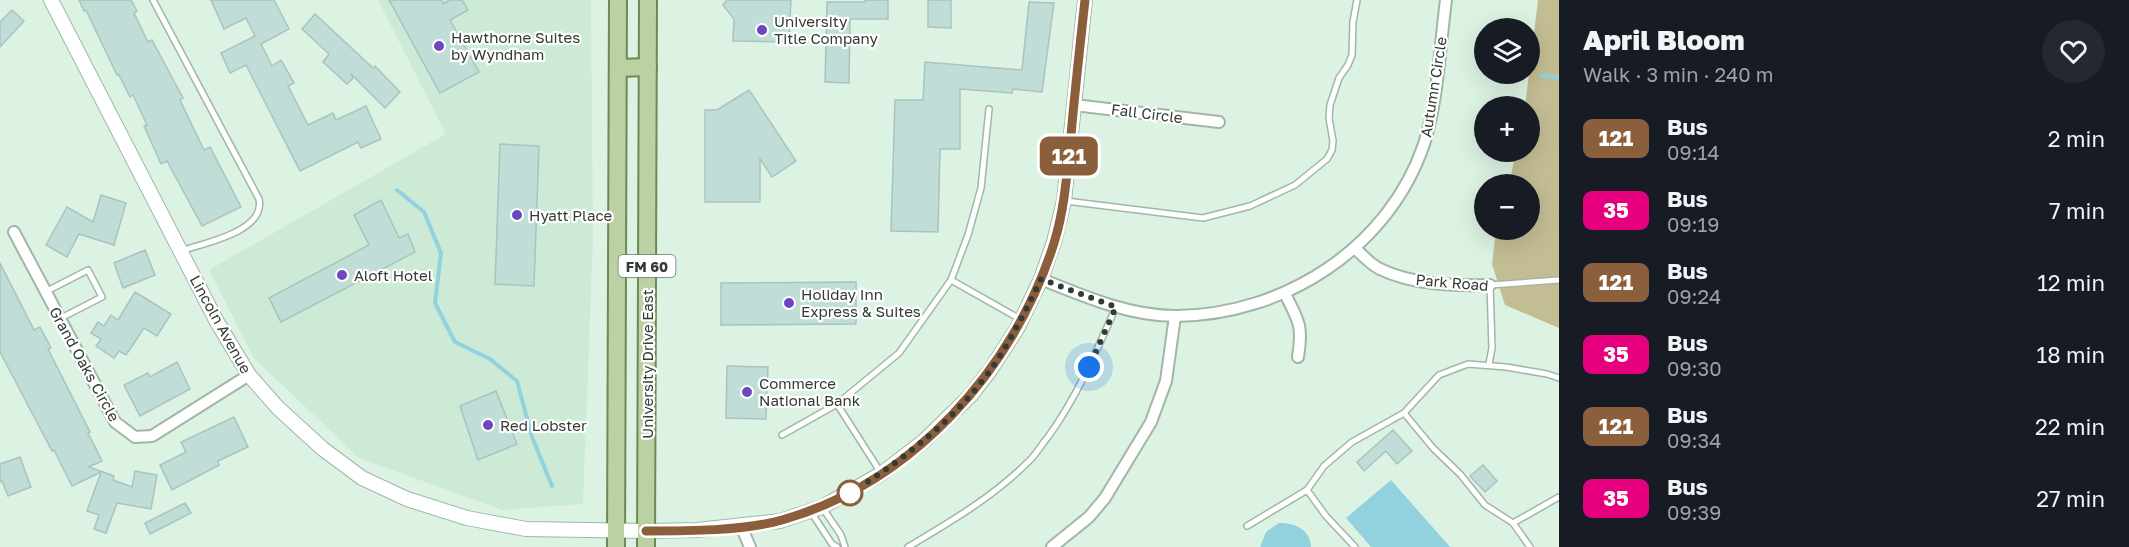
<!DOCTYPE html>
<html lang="en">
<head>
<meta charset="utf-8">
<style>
  :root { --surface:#171b24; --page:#242831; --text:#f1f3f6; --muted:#9ea1a6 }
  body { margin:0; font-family:"Golos Text",sans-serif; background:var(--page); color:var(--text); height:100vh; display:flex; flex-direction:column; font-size:22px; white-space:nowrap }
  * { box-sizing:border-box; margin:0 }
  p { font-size:20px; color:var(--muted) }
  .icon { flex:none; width:33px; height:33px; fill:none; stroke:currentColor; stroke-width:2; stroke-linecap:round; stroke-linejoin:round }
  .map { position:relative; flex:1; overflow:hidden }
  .drawer { display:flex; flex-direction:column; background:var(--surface); width:570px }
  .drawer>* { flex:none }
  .badge { padding:0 12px; border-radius:9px; font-size:21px; line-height:39px }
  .controls { position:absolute; left:1474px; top:18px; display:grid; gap:12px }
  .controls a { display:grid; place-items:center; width:66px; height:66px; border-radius:50%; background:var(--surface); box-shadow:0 6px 24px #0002; font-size:30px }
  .you { position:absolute; width:30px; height:30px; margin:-15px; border:4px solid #fff; border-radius:50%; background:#1a73e8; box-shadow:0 0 0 9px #1a73e833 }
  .map>.badge { position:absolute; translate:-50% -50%; box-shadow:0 0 0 3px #fff }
  .round { display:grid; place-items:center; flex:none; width:63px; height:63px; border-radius:32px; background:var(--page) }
  .headline { display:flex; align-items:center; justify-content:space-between; height:102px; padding:0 24px }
  h1 { font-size:28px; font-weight:800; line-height:45px }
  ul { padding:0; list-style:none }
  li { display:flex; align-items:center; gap:18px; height:72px; padding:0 24px }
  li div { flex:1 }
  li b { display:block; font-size:22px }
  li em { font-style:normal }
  li .badge { min-width:66px; font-weight:700; text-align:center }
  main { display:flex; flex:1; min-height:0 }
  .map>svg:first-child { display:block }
  .built { fill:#cdead6 }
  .green { fill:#c3bd94 }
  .water { fill:#92d2de }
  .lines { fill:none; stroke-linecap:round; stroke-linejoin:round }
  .stream { stroke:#92d2de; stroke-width:4 }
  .building { fill:#c1ddd8; stroke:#a9c4bf; stroke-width:1.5 }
  .service-casing { stroke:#a2b6a8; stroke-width:8 }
  .minor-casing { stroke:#a2b6a8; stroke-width:14 }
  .tertiary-casing { stroke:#a2b6a8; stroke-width:16 }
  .primary-casing { stroke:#6f8854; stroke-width:20 }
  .service { stroke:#fff; stroke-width:5 }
  .minor { stroke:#fff; stroke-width:10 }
  .tertiary { stroke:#fff; stroke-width:14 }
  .primary { stroke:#bcd1a3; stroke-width:16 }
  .line-casing { stroke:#fff; stroke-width:14 }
  .line { stroke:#8b5e3c; stroke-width:9 }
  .walk { stroke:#333b35; stroke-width:6; stroke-dasharray:0 10.8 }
  .poi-dot { fill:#6c47c0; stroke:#fff; stroke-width:2 }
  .stop-dot { fill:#fff; stroke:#8b5e3c; stroke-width:3 }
  .labels { text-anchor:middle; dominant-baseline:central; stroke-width:4.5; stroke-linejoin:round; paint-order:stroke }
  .shield { fill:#fff; stroke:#707672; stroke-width:1.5 }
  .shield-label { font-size:14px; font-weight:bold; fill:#333b35 }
  .poi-label { font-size:15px; fill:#333b35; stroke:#fff; text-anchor:start }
  .street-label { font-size:15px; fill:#333b35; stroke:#fff }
</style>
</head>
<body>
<main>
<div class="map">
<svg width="1559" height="547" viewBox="0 0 1559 547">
  <rect width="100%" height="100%" fill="#dcf2e3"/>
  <polygon class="built" points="378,0 591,0 593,236 583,504 502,510 359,458 254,358 209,270 446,134"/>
  <polygon class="green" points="1538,0 1559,0 1559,328 1505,305 1492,264 1496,230 1530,230 1530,184 1509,184 1516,152 1530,152 1530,106 1525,106"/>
  <g class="water">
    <polygon points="1391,480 1450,547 1371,547 1346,518"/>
    <path d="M1279,523C1295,523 1310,529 1311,547H1260L1266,532Z"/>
  </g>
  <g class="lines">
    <g class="stream">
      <polyline points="1541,75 1559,78"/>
      <polyline points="397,190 424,212 441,253 435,303 455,342 490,359 517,381 532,437 552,486"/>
    </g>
  </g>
  <g class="building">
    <polygon points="79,0 131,0 137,11 134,13 148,42 152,40 175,83 183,98 180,100 204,150 210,147 241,207 202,226 167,161 161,164 144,126 147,125 133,95 130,97 119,75 117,75 86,10 84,11"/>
    <polygon points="211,0 274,0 289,29 261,44 272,66 281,60 294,83 288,86 308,125 333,113 336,120 366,106 381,139 361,148 358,142 300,171 246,65 230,73 221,53 255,36 246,18 224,29"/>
    <polygon points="389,0 441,0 443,4 450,0 462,0 468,10 450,20 479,72 440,93"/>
    <polygon points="727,0 791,0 789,42 733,41 734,19 723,5"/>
    <polygon points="865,0 888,0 888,19 850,19 849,83 825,82 827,2 865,2"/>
    <polygon points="928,0 951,0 951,28 928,27"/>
    <polygon points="1029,2 1054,3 1042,92 1013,89 1012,93 960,89 960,149 940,149 938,232 891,231 895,100 923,100 925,62 1022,70"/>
    <polygon points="12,10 24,21 0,47 0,22"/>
    <polygon points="315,14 373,68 375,66 400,92 385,108 351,74 353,78 347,84 323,62 329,54 302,29"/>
    <polygon points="749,90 796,161 772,177 760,159 760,202 705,202 705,110 717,110"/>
    <polygon points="500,144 539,146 534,286 495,284"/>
    <polygon points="101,195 126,203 114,245 79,234 67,257 46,245 67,207 93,222"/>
    <polygon points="381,200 399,238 408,234 415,252 281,322 269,298 369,245 354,215"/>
    <polygon points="145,250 155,275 123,288 114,263"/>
    <polygon points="0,263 34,330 40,327 51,348 48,349 90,432 88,433 102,461 89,467 114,476 113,480 132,487 135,471 157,475 151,509 117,503 106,533 94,529 99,515 87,511 101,472 72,486 54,450 52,451 0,352"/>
    <polygon points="856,282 856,324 721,325 721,283"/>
    <polygon points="135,292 171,314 157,336 144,328 126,355 119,351 114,358 96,346 101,339 91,333 98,322 104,326 111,315 118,320"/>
    <polygon points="177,362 190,389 140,416 124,385 148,373 150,377"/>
    <polygon points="727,366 768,367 766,419 726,418"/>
    <polygon points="496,391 517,444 478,460 460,406"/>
    <polygon points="234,417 248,447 218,461 219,465 172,490 160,465 186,452 181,442"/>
    <polygon points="1393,430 1412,451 1397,464 1386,451 1364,471 1357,462"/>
    <polygon points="20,457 31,487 8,496 2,481 0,482 0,464"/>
    <polygon points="1483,465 1497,481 1485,492 1470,476"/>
    <polygon points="185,503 191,513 150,534 145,523"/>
  </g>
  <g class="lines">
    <defs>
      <g id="service">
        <path d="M153,0L259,199C266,232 203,243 181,251"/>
        <polyline points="1066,201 1203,218 1250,206 1295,185 1327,159 1332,150 1333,141 1329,118 1330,105 1339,78 1348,65 1352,55 1353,22 1357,0"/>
        <polyline points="951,280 1020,319"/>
        <polyline points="45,292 88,270 102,297 61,318"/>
        <polyline points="1489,364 1492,348 1490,285 1559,280"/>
        <polyline points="837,404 881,473"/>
        <polyline points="1404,413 1433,448 1460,474 1485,505 1513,523 1530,547"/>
        <polyline points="782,435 837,404 899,353 951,280 968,235 981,188 989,109"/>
        <polyline points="1307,490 1326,516 1355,547"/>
        <polyline points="822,507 841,535 845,547"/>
        <polyline points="811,512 832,544 837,547"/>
        <polyline points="1513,523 1559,497"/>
        <polyline points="1247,526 1307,490 1324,466 1352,442 1404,413 1439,375 1468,364 1506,367 1547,374 1559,378"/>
        <path d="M908,547C950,522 993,497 1028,462C1036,455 1041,445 1048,437C1077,397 1096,352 1116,307"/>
      </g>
      <g id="minor">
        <polyline points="1074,105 1219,122"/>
        <polyline points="14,232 115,422 135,437 152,436 249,375"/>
        <path d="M1355,248C1363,256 1370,264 1380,269C1413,285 1454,286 1490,285"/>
        <path d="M1041,279C1083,296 1129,316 1176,316C1284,315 1389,248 1424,144C1438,101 1440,45 1446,0"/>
        <path d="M1285,294C1299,321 1303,326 1298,357"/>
        <polyline points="741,526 750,547"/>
        <polyline points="1052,547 1089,517 1105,498 1151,422 1166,381 1175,316"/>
      </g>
      <polyline id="tertiary" points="51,0 217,322 249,375 278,408 323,449 362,478 407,499 467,518 526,529 647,531 697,530 780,521 822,507 881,474 924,441 971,395 991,369 1018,327 1041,279 1054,242 1064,201 1085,0"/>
      <g id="primary">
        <polyline points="618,68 648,67"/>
        <polyline points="616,547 618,0"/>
        <polyline points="646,547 648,0"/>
      </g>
    </defs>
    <use href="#service" class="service-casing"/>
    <use href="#minor" class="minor-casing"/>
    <use href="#tertiary" class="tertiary-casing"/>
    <use href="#primary" class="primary-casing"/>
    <use href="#service" class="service"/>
    <use href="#minor" class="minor"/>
    <use href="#tertiary" class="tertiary"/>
    <use href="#primary" class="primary"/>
  </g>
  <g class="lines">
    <defs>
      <path id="line" d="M646,531C687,531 744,531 782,520C912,483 1014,370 1054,243C1065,208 1067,171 1071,135C1075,90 1080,45 1085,0"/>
    </defs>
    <use href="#line" class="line-casing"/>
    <use href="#line" class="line"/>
    <path class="walk" d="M850,493C903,460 955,420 992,368C1011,340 1026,310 1041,279L1116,307L1089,367"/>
  </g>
  <g class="poi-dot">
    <circle cx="762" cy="30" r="6"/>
    <circle cx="439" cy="46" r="6"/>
    <circle cx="517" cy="215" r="6"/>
    <circle cx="342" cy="275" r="6"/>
    <circle cx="789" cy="303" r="6"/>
    <circle cx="747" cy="392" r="6"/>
    <circle cx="488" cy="425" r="6"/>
  </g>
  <circle class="stop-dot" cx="850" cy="493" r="12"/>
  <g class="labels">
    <rect class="shield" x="618.5" y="255" width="57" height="22" rx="4.5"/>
    <g class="shield-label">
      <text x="647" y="266">FM 60</text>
    </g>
    <g class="poi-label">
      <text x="774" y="21">University<tspan x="774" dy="17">Title Company</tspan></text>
      <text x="451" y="37">Hawthorne Suites<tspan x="451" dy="17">by Wyndham</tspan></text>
      <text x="529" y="215">Hyatt Place</text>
      <text x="354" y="275">Aloft Hotel</text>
      <text x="801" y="294">Holiday Inn<tspan x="801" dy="17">Express &amp; Suites</tspan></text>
      <text x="759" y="383">Commerce<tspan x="759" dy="17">National Bank</tspan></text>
      <text x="500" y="425">Red Lobster</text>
    </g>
    <g class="street-label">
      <text transform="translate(1433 87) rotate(-81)">Autumn Circle</text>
      <text transform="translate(1147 113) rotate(7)">Fall Circle</text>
      <text transform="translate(1452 282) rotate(5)">Park Road</text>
      <text transform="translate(221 324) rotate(61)">Lincoln Avenue</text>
      <text transform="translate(85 364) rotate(61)">Grand Oaks Circle</text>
      <text transform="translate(647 364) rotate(-90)">University Drive East</text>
    </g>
  </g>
</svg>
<div class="controls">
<a><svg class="icon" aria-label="layers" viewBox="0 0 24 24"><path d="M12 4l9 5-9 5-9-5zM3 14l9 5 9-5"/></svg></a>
<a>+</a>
<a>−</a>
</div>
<div class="you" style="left:1089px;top:367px"></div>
<b class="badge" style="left:1069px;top:156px;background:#8b5e3c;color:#fff">121</b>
</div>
<section class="drawer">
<div class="headline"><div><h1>April Bloom</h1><p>Walk · 3 min · 240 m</p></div><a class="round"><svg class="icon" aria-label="heart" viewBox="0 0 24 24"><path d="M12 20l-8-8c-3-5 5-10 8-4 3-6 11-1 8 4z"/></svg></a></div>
<ul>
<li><span class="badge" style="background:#8b5e3c;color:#fff">121</span><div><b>Bus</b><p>09:14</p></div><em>2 min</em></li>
<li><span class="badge" style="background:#e6007e;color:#fff">35</span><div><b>Bus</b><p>09:19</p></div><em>7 min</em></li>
<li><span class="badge" style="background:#8b5e3c;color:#fff">121</span><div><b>Bus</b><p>09:24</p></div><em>12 min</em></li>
<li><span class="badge" style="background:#e6007e;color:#fff">35</span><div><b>Bus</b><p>09:30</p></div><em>18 min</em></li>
<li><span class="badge" style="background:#8b5e3c;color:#fff">121</span><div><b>Bus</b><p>09:34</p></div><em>22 min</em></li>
<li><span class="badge" style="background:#e6007e;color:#fff">35</span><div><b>Bus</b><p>09:39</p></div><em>27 min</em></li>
</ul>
</section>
</main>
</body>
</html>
